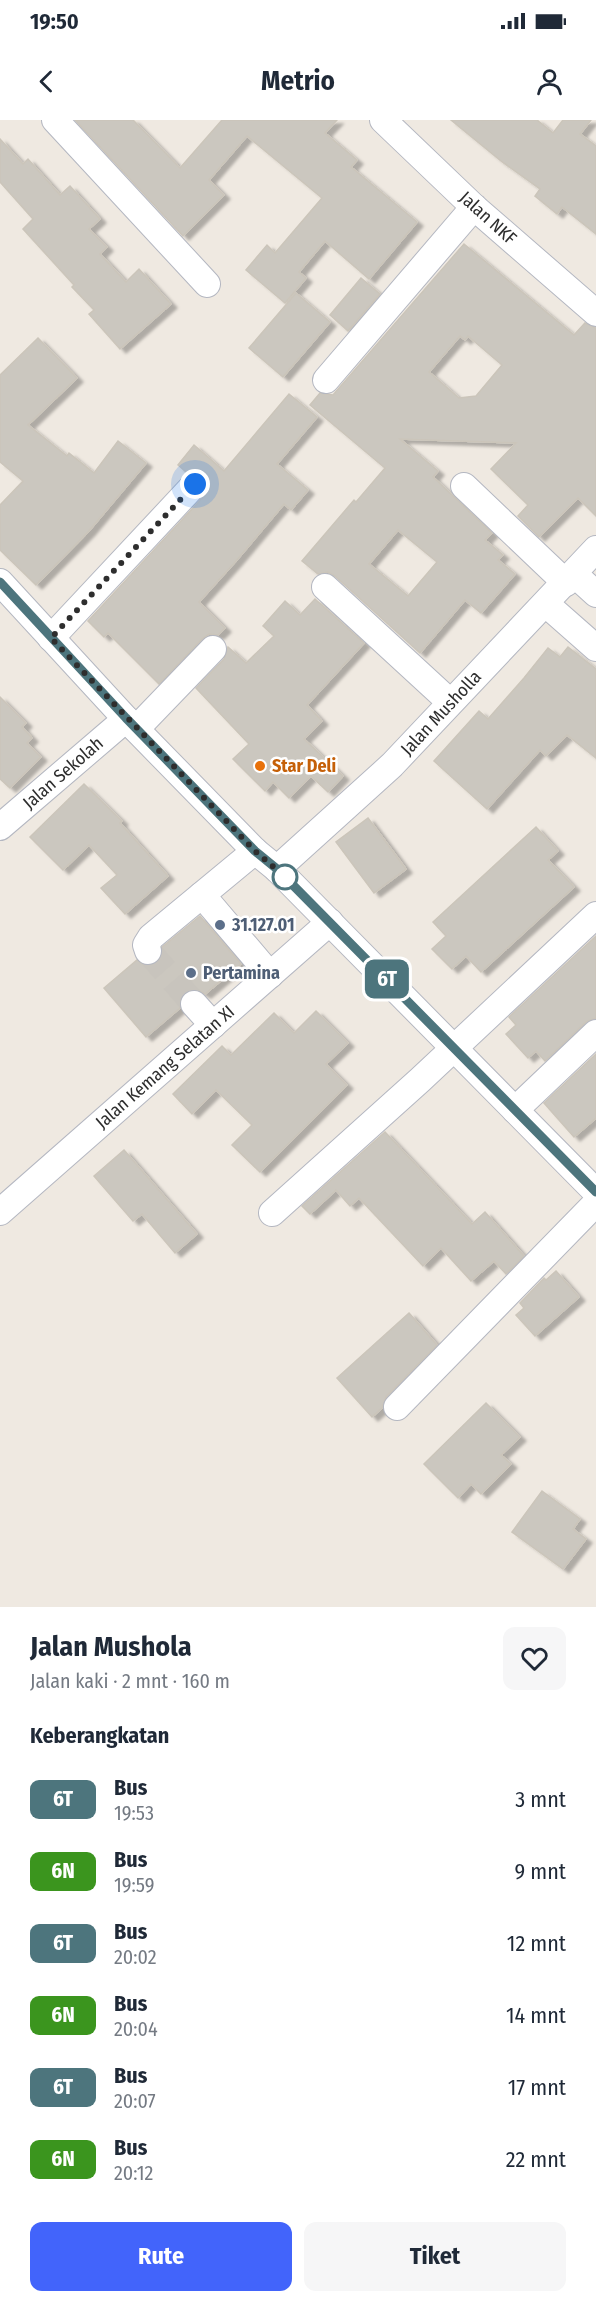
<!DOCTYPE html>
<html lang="id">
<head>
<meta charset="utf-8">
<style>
  :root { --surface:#fff; --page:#f6f6f7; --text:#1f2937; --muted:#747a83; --accent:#4264fb }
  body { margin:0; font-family:"Fira Sans Condensed",sans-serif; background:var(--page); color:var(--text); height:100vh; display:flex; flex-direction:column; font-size:22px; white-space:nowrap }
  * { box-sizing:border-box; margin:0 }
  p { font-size:20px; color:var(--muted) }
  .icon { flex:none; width:33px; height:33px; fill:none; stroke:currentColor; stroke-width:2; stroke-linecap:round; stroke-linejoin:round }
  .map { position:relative; height:1487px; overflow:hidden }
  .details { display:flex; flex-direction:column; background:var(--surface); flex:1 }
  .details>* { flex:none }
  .badge { padding:0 12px; border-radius:9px; font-size:21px; line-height:39px }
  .you { position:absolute; width:30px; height:30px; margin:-15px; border:4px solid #fff; border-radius:50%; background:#1a73e8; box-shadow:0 0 0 9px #1a73e833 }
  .map>.badge { position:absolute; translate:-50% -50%; box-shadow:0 0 0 3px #fff }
  h2 { padding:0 30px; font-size:22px; line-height:54px }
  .round { display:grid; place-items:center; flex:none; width:63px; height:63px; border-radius:12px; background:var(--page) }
  .headline { display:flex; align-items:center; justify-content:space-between; height:102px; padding:0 30px }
  h1 { font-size:28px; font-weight:700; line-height:45px }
  .button { display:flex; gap:12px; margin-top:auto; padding:12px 30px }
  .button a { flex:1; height:69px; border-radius:12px; background:var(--accent); color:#fff; font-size:24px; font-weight:700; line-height:69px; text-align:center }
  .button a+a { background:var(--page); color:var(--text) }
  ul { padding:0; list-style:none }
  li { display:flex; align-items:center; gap:18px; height:72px; padding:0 30px }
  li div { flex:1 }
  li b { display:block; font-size:22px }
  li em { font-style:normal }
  li .badge { min-width:66px; font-weight:700; text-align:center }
  .status { display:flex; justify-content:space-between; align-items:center; height:42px; padding:0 30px; background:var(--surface); direction:ltr }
  .status svg { height:16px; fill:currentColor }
  header { display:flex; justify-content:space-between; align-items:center; height:78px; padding:0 30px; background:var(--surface); font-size:27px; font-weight:700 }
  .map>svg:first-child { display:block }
  .building { fill:#cbc7bf; stroke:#cbc5ba; stroke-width:1.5; fill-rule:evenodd; filter:url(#shadow) }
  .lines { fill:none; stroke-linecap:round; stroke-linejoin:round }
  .minor-tunnel { stroke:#c8c4bd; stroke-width:26; stroke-dasharray:26 13; stroke-linecap:butt }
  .minor-casing { stroke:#b4b7c1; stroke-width:28 }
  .minor { stroke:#fff; stroke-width:26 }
  .line-casing { stroke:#fff; stroke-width:14 }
  .line { stroke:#4d757d; stroke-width:9 }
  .walk { stroke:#2e2e2e; stroke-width:6; stroke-dasharray:0 10.8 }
  .food-dot { fill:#e8710a; stroke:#fff; stroke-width:2 }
  .stop-dot { fill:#fff; stroke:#4d757d; stroke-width:3 }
  .service-dot { fill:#5c6f8a; stroke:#fff; stroke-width:2 }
  .labels { text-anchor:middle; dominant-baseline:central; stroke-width:5; stroke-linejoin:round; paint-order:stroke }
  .street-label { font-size:18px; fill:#2e2e2e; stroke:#fff }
  .food-label { font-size:18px; font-weight:bold; fill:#c56008; stroke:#fff; text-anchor:start }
  .service-label { font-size:18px; font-weight:bold; fill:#4e5e75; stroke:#fff; text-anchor:start }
</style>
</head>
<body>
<div class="status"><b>19:50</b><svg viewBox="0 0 49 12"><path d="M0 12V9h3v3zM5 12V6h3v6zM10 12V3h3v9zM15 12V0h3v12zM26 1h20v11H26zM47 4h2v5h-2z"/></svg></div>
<header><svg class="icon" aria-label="back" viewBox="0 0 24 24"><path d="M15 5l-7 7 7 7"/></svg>Metrio<svg class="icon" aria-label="person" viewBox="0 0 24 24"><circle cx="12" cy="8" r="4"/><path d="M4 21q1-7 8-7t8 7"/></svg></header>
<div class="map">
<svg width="596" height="1487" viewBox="0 0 596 1487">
  <defs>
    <filter id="shadow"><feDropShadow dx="6" dy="4" stdDeviation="1.5" flood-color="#0004"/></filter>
  </defs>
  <rect width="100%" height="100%" fill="#efe9e1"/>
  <g class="building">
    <polygon points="75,0 133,0 180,48 222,0 337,0 325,13 357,40 351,47 417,102 369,159 325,121 299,152 306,158 285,183 246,150 267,125 275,133 322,78 247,16 209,60 224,75 183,116"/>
    <polygon points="451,0 537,0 553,13 563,0 591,0 580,14 596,26 596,114 562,87 557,94 535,76 540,69 501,41"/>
    <polygon points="0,19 23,44 28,39 60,75 70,66 100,99 89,109 107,127 100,134 126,162 139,149 171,184 120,229 89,194 94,190 72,167 74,165 23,109 33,99 0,62"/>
    <path d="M464,124L574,215L585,203L596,208V396L578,378L539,417L518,396L528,385L491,349L516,323L400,319L438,351L433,357L492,413L485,420L503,435L498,440L515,454L481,493L465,480L420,533L335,456L328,452L318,454L302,441L354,380L356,382L385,348L310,285L320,273L333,275ZM460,216L465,220L468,216L502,245L476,276L459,278L429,252ZM398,410L437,442L408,476L369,444Z"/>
    <polygon points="361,158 380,174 348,211 330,195"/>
    <polygon points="296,173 330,202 283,257 249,228"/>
    <polygon points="38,218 77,258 28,305 67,336 69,333 94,353 118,321 146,343 89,411 36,465 0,430 0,385 23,361 0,342 0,255"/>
    <polygon points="289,274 317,297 277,344 308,370 291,390 284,384 236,441 199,482 225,508 218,515 209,514 202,519 159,564 108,513 104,517 88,501 206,374 210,367 209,359 206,353 198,349 186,352 178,345 194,325 224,351"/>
    <polygon points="315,479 364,523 307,585 322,601 304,619 343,656 328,672 311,656 289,678 273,662 265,671 233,639 249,624 196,568 224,539 228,527 246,543 274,516 263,506 285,481 300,495"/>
    <polygon points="568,527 596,549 596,638 567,615 546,636 540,630 487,689 434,641 479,591 488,599 524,558 548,528 560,537"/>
    <polygon points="0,577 26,603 22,607 32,618 27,623 41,637 10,668 0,659"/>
    <polygon points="84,664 122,701 120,703 168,756 125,794 101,768 117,755 89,725 63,750 30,717"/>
    <polygon points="368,698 406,749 374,773 336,722"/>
    <polygon points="536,707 558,731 548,740 574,767 481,852 466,836 452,849 432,829 446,816 433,802"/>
    <polygon points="200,796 241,844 205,874 198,870 190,870 184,873 180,880 180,888 146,917 104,868 137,840 146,846 153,845 159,841 163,835 162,827"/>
    <polygon points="596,816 596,898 586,902 545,941 536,931 528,938 506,914 516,905 509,897"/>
    <polygon points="316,891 348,923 326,944 347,965 260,1052 232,1025 252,1005 216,970 192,994 173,974 222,926 231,935 274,893 294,913"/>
    <polygon points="596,934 596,998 574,1017 544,983"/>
    <polygon points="385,1012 472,1104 485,1092 524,1136 506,1154 494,1141 471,1161 441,1128 423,1146 359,1078 350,1086 336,1070 310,1094 302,1086"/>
    <polygon points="124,1030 197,1114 175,1133 142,1094 133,1101 94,1056"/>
    <polygon points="556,1151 579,1177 535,1216 516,1195 524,1188 520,1183 544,1158 546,1160"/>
    <polygon points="409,1193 437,1225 386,1277 382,1288 372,1297 337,1258"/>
    <polygon points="486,1283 520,1317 501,1335 511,1344 481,1374 471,1364 458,1378 424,1344"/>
    <polygon points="542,1371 580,1399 573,1409 586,1419 563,1449 512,1412"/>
  </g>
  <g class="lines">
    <polyline class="minor-tunnel" points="148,831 194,884"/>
    <defs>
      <g id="minor">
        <polyline points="55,0 207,164"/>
        <polyline points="383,0 474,87 596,193"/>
        <polyline points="326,260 474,87"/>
        <polyline points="464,366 566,463"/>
        <polyline points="574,454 596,474"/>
        <polyline points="0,462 126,599 255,731 277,749 596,1072"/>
        <polyline points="325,467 450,582"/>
        <polyline points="546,484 596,528"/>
        <polyline points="51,518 195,364"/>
        <polyline points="136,609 213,529"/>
        <polyline points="0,707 126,599"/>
        <polyline points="277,749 392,645 596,429"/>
        <polyline points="202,775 270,855"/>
        <polyline points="148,831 146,825 151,817 255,731"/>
        <polyline points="194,884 213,905"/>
        <polyline points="515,990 596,913"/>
        <polyline points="0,1092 330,802"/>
        <polyline points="272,1093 420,960 596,795"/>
        <polyline points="397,1287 596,1083"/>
      </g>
    </defs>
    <use href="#minor" class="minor-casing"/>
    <use href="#minor" class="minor"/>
  </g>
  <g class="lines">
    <defs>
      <polyline id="line" points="0,462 126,598 255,731 277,749 596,1072"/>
    </defs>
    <use href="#line" class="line-casing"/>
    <use href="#line" class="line"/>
    <polyline class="walk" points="195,364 51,518 255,731 291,762 285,757"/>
  </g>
  <circle class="food-dot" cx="260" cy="646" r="6"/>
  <circle class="stop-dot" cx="285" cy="757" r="12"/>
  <g class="service-dot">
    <circle cx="220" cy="805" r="6"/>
    <circle cx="191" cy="853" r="6"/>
  </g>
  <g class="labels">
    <g class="street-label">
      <text transform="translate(488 98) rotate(42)">Jalan NKF</text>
      <text transform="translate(441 593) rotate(-47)">Jalan Musholla</text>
      <text transform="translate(63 653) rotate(-41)">Jalan Sekolah</text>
      <text transform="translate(165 947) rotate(-41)">Jalan Kemang Selatan XI</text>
    </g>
    <g class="food-label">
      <text x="272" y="646">Star Deli</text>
    </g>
    <g class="service-label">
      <text x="232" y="805">31.127.01</text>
      <text x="203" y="853">Pertamina</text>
    </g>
  </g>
</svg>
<div class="you" style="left:195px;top:364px"></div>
<b class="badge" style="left:387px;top:859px;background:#4d757d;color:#fff">6T</b>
</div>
<section class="details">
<div class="headline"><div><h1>Jalan Mushola</h1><p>Jalan kaki · 2 mnt · 160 m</p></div><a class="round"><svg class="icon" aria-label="heart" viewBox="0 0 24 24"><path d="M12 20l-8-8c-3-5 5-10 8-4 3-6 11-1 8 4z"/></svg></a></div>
<h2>Keberangkatan</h2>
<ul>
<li><span class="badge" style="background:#4d757d;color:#fff">6T</span><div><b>Bus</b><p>19:53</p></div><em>3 mnt</em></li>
<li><span class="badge" style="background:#3b951e;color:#fff">6N</span><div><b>Bus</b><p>19:59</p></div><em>9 mnt</em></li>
<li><span class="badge" style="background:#4d757d;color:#fff">6T</span><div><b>Bus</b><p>20:02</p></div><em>12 mnt</em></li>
<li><span class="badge" style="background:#3b951e;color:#fff">6N</span><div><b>Bus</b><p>20:04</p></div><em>14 mnt</em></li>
<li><span class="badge" style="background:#4d757d;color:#fff">6T</span><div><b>Bus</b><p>20:07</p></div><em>17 mnt</em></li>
<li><span class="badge" style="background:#3b951e;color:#fff">6N</span><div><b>Bus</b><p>20:12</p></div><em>22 mnt</em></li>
</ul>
<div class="button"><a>Rute</a><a>Tiket</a></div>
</section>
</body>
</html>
